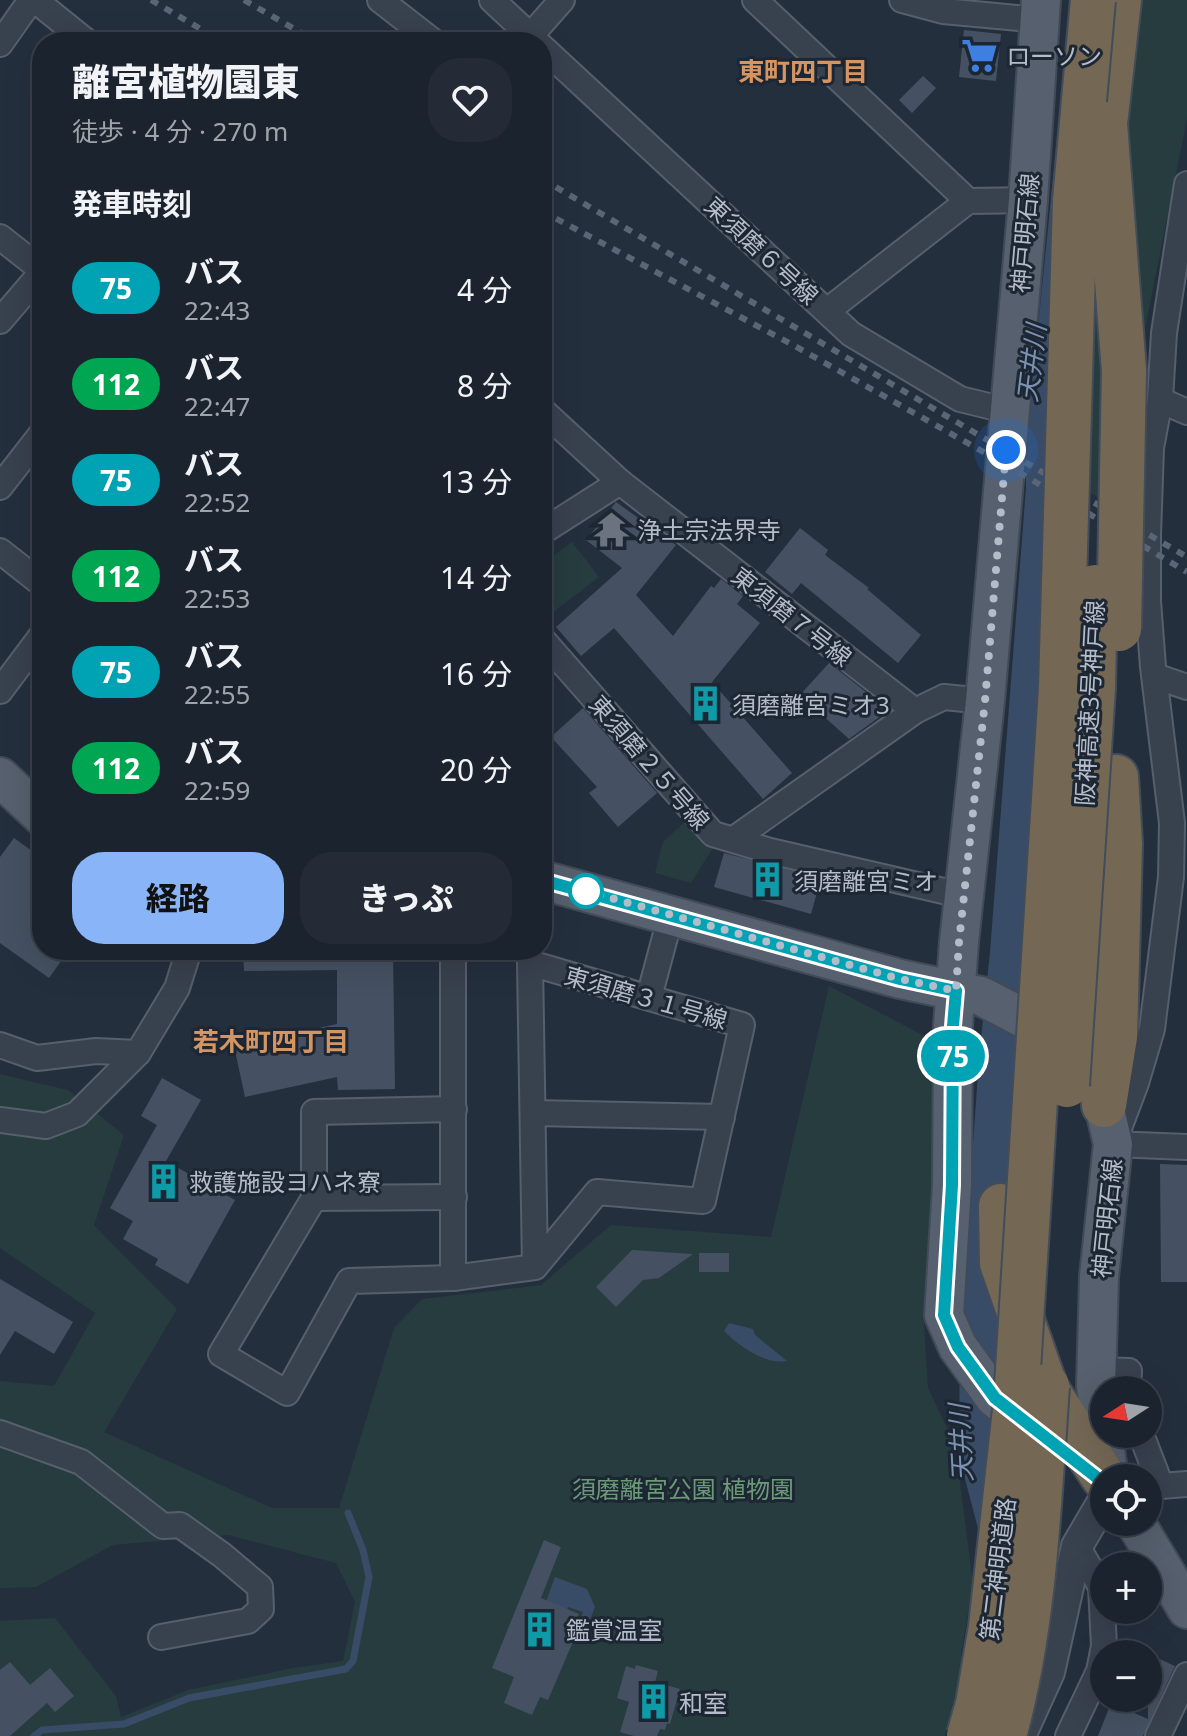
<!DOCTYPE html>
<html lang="ja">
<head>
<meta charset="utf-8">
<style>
  :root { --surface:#1b232e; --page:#242b36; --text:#f1f3f6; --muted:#a0a4aa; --line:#39404a; --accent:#8ab4f8 }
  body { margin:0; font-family:"Noto Sans","Noto Sans JP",sans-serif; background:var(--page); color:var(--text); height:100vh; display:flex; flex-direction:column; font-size:30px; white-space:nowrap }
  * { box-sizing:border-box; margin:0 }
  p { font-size:26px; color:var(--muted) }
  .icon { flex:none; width:44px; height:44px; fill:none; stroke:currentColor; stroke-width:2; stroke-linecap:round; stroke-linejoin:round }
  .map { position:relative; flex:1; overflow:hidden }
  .side { position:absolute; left:32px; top:32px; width:520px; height:928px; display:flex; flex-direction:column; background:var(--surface); border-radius:32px; box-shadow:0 8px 32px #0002,0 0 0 2px var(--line) }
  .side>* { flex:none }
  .badge { padding:0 16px; border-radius:26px; font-size:28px; line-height:52px }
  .needle { width:52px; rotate:258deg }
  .buttons { position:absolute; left:1090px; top:1376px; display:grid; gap:16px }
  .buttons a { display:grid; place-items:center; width:72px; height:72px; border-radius:50%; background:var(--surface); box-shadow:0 8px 32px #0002,0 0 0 2px var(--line); font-size:40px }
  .you { position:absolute; width:40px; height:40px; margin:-20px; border:6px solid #fff; border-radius:50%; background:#1a73e8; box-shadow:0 0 0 12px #1a73e833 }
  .map>.badge { position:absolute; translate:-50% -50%; box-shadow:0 0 0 4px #fff }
  h2 { padding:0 40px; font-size:30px; line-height:72px }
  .round { display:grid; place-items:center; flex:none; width:84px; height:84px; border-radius:32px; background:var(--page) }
  .overview { display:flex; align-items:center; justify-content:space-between; height:136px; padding:0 40px }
  h1 { font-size:38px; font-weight:800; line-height:60px }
  .action { display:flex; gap:16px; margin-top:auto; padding:16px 40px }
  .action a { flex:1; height:92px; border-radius:32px; background:var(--accent); color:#111; font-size:32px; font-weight:800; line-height:92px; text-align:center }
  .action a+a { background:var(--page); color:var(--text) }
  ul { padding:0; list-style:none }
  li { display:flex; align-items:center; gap:24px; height:96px; padding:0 40px }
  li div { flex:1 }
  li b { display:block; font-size:30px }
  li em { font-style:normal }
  li .badge { min-width:88px; font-weight:700; text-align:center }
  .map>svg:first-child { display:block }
  .green { fill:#263c3f }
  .water { fill:#394c67 }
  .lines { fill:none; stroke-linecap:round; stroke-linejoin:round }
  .stream { stroke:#394c67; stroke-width:7 }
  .building { fill:#455162 }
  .minor-casing { stroke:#565f6c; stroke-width:28 }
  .tertiary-casing { stroke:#565f6c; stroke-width:34 }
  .primary-casing { stroke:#414a57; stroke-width:42 }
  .motorway-casing { stroke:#434c59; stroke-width:48 }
  .minor { stroke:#38414e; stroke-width:24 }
  .tertiary { stroke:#38414e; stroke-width:30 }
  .primary { stroke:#56606e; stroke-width:38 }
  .motorway { stroke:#746855; stroke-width:44 }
  .rail { stroke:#5a6575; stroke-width:6; stroke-dasharray:8 8; stroke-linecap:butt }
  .motorway-bridge-casing { stroke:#434c59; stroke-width:48; stroke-linecap:butt }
  .motorway-bridge { stroke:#746855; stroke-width:44 }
  .line-casing { stroke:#fff; stroke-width:18 }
  .line { stroke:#00a3b4; stroke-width:12 }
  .walk { stroke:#b4bcc9; stroke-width:8; stroke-dasharray:0 14.4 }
  .stop-dot { fill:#fff; stroke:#00a3b4; stroke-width:4 }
  .labels { text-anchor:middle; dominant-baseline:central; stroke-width:6; stroke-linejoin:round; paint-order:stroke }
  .poi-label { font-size:24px; fill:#b4bcc9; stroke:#1d2633; text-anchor:start }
  .street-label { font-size:24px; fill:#b4bcc9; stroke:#1d2633 }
  .park-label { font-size:24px; fill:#6b9a76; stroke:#1d2633 }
  .neighbourhood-label { font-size:26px; font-weight:bold; fill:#d59563; stroke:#1d2633 }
  .water-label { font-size:26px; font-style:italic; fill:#7c92b1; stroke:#1d2633 }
</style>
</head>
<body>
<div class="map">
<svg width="1187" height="1736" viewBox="0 0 1187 1736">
  <rect width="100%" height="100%" fill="#242f3e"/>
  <g class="green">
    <polygon points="1115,0 1187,0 1187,119 1141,348 1135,519 1065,478"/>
    <polygon points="572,542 599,577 552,613 542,600 542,564"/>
    <polygon points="689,818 714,846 691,883 655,873 663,842"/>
    <polygon points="829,986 938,1043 924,1323 928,1388 955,1444 973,1583 961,1654 964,1672 945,1736 0,1736 0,1621 55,1618 116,1696 121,1717 188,1690 293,1668 343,1661 355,1602 336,1563 228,1535 113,1545 36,1587 0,1588 0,1381 54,1386 95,1313 0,1248 0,1074 68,1090 124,1135 94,1225 177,1309 104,1432 272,1508 339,1508 394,1328 422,1299 541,1285 611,1225 771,1237"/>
  </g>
  <g class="water">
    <polygon points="1071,0 1114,0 1005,1373 980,1536 959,1456 960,1331 979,1059 990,952 1026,488 1026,446"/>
    <path d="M729,1323L753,1329L755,1335L787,1361C765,1365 739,1346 724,1331Z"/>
    <polygon points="555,1577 587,1589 595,1607 586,1629 578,1625 583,1612 568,1607 566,1614 544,1607"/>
  </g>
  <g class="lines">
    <polyline class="stream" points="34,1736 42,1730 124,1724 189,1698 346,1669 353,1661 369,1577 363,1550 348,1513"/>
  </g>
  <g class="building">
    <polygon points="964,30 1001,34 996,81 959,77"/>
    <polygon points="923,76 936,88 912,113 899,100"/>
    <polygon points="616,502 676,545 636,595 673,636 711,586 714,588 721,579 743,596 737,604 760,623 712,682 792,773 763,799 614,628 581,656 556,627 622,568 586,540"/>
    <polygon points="800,528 828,550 825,555 869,588 867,589 921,635 898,663 801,583 792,594 765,572"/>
    <polygon points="829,663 889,710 849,739 800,695"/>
    <polygon points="583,708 657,793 618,827 589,793 597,787 551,737"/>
    <polygon points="14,838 42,858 42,950 69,950 49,978 0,943 0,857"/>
    <polygon points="724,853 821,878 811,914 714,887"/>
    <polygon points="243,950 393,950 395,1089 338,1090 337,1077 245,1097 234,1046 337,1024 337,970 244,971"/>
    <polygon points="162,1078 201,1100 166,1161 235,1200 188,1284 155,1265 158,1259 123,1239 133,1221 110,1208 157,1125 141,1116"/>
    <polygon points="1160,1164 1187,1165 1187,1282 1161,1282"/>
    <polygon points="632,1250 693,1254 659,1278 643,1280 616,1307 596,1287"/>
    <rect x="699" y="1253" width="30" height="19"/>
    <polygon points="0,1279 73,1322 54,1354 15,1331 0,1355"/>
    <polygon points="544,1540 561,1547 541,1598 579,1614 571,1635 575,1637 548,1700 540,1697 532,1715 504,1703 514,1677 492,1668"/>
    <polygon points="1148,1654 1175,1666 1143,1736 1098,1736 1111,1703 1148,1719"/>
    <polygon points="10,1662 30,1685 50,1668 74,1696 55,1712 47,1703 10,1736 0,1736 0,1670"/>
    <polygon points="636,1665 658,1671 655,1682 680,1689 670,1724 667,1723 665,1730 660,1729 657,1736 634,1736 620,1732 629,1702 617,1698 626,1666 635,1669"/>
  </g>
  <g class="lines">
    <defs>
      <g id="minor">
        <polyline points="35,0 87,42"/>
        <polyline points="380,0 434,42"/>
        <polyline points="492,0 537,42"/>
        <polyline points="755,0 968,201"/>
        <polyline points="902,0 943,11 1039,20"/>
        <polyline points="525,42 562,0"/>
        <polyline points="0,44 31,0"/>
        <polyline points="542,47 851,334 960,399 1009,411"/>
        <polyline points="1187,184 1164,333 1160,400 1151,448 1148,535 1148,601 1153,667 1172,823 1171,877 1152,1029 1136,1083 1113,1144 1187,1147"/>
        <polyline points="0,237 42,270"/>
        <polyline points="827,311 968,201 1028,200"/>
        <polyline points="0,321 42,272"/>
        <polyline points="1160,400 1187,412"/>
        <polyline points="542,410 620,482 915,711 944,697 985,701"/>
        <polyline points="0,487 42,433"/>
        <polyline points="542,532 620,482"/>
        <polyline points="0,551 42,584"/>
        <polyline points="542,639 713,834 770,851 965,896"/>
        <polyline points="1155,676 1187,687"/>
        <polyline points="0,691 42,635"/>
        <polyline points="734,839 915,711"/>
        <polyline points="649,997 671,915"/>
        <polyline points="0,1045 37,1058 96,1051 138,1053"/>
        <polyline points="454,1109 314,1112 314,1198 454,1197"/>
        <polyline points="533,1113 722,1117"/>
        <polyline points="0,1120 46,1126 77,1114 138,1053 177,988 189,950"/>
        <polyline points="314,1198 221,1354 287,1393 349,1281 453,1278 535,1267 597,1192 703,1201 742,1025 530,963 535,1267"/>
        <polyline points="453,1278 453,950"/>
        <polyline points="1096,1370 1129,1371 1128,1390"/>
        <polyline points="0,1433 81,1462 163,1526 180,1525 222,1555 260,1587 261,1609 248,1621 161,1637"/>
        <polyline points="1141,1434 1161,1486 1187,1484"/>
        <polyline points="1068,1736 1099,1671 1104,1646 1101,1587 1077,1546"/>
        <polyline points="1158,1736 1187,1675"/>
      </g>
      <polyline id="tertiary" points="1020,1736 1049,1672 1077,1546 1104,1500"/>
      <g id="primary">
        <polyline points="0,777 42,816"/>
        <polyline points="542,880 900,979 981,996 1031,1022 1083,1064 1104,1105 1113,1144 1099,1277 1096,1386 1109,1478"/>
        <polyline points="1033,1428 995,1398 958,1347 944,1315 952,1185 953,1026 959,942 985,701 1028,200 1041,0"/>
        <polyline points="1135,1522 1187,1609"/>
      </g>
      <g id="motorway">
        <polyline points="1105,124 1119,0"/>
        <polyline points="1104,1105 1115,1037 1120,844 1116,777"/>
        <polyline points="1001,1206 1002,1263 1046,1389 1104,1478"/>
      </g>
    </defs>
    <use href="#minor" class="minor-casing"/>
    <use href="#tertiary" class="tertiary-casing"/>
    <use href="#primary" class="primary-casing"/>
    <use href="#motorway" class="motorway-casing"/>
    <use href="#minor" class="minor"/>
    <use href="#tertiary" class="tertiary"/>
    <use href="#primary" class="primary"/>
    <use href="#motorway" class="motorway"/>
    <g class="rail">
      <polyline points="151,0 223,42"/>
      <polyline points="244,0 317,42"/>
      <polyline points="542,179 1187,557"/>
      <polyline points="542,211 793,345 1005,464 1187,572"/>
    </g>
    <defs>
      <g id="motorway-bridge">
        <polyline points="1105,124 1124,371 1119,629"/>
        <polyline points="1067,1085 1093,688 1095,587"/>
        <polyline points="969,1736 978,1704 991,1627 1016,1401 1061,688 1075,201 1093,0"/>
        <path d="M1004,1736C1035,1624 1039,1502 1047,1386"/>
      </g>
    </defs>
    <use href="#motorway-bridge" class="motorway-bridge-casing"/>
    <use href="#motorway-bridge" class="motorway-bridge"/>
  </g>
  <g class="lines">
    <defs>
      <polyline id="line" points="542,880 900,979 956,991 953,1026 952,1185 944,1315 958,1347 995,1398 1104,1483"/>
    </defs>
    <use href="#line" class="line-casing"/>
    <use href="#line" class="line"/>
    <polyline class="walk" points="586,891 900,979 956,991 959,942 985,701 1006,450"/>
  </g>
  <defs>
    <symbol id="supermarket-bare" viewBox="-9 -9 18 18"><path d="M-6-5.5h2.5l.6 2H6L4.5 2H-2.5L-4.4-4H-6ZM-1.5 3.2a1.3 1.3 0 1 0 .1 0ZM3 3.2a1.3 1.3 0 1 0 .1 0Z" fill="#3f7fe0" stroke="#1d2633" stroke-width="2.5" paint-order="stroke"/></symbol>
    <symbol id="temple-bare" viewBox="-9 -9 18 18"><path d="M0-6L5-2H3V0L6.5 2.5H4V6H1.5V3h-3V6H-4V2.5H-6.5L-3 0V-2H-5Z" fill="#6b7280" stroke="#1d2633" stroke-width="2.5" paint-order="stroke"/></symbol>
    <symbol id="building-bare" viewBox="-9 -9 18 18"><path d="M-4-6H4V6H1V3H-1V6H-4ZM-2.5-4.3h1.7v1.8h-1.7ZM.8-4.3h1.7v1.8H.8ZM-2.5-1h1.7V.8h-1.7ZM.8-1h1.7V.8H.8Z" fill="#0f9aa8" stroke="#1d2633" stroke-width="2.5" paint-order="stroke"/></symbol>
  </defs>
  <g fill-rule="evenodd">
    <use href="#supermarket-bare" x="954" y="30" width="51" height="51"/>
    <use href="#temple-bare" x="586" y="504" width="51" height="51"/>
    <use href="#building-bare" x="680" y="678" width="51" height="51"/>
    <use href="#building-bare" x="742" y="854" width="51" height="51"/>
    <use href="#building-bare" x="138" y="1156" width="51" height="51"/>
    <use href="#building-bare" x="514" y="1604" width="51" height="51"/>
    <use href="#building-bare" x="628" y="1676" width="51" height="51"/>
  </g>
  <circle class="stop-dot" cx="586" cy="891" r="16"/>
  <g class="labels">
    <g class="poi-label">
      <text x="1006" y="55">ローソン</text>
      <text x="637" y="529">浄土宗法界寺</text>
      <text x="732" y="704">須磨離宮ミオ3</text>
      <text x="794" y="880">須磨離宮ミオ</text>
      <text x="189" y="1181">救護施設ヨハネ寮</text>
      <text x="566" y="1629">鑑賞温室</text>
      <text x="679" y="1702">和室</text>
    </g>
    <g class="street-label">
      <text transform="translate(1024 233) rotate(-85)">神戸明石線</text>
      <text transform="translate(762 250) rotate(43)">東須磨６号線</text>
      <text transform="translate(792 616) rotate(38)">東須磨７号線</text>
      <text transform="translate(1089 703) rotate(-87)">阪神高速3号神戸線</text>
      <text transform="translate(650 762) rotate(49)">東須磨２５号線</text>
      <text transform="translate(646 997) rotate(16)">東須磨３１号線</text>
      <text transform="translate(1106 1218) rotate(-84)">神戸明石線</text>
      <text transform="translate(997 1569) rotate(-83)">第二神明道路</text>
    </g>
    <g class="park-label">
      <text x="683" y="1488">須磨離宮公園 植物園</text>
    </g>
    <g class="neighbourhood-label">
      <text x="803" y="71">東町四丁目</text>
      <text x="271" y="1041">若木町四丁目</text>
    </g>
    <g class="water-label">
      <text transform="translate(1031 363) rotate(-83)">天井川</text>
      <text transform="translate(960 1443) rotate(-93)">天井川</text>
    </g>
  </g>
</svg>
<div class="buttons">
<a><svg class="needle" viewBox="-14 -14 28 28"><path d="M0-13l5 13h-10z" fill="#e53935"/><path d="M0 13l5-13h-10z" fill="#a0a4aa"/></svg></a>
<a><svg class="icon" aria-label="locate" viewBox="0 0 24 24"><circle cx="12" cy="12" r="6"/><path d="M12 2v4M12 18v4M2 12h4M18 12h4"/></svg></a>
<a>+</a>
<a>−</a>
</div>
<div class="you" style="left:1006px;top:450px"></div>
<b class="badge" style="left:953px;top:1056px;background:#00a3b4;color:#fff">75</b>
<section class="side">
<div class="overview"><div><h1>離宮植物園東</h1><p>徒歩 · 4 分 · 270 m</p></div><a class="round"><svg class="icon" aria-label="heart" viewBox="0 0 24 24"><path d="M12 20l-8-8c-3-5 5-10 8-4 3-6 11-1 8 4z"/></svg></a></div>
<h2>発車時刻</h2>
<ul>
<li><span class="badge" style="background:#00a3b4;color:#fff">75</span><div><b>バス</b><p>22:43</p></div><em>4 分</em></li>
<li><span class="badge" style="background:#00a651;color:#fff">112</span><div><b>バス</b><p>22:47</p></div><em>8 分</em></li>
<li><span class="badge" style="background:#00a3b4;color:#fff">75</span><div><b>バス</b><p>22:52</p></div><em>13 分</em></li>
<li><span class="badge" style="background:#00a651;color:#fff">112</span><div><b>バス</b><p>22:53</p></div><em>14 分</em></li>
<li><span class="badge" style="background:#00a3b4;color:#fff">75</span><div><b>バス</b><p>22:55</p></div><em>16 分</em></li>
<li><span class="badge" style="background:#00a651;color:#fff">112</span><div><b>バス</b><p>22:59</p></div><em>20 分</em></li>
</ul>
<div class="action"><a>経路</a><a>きっぷ</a></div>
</section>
</div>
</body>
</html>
